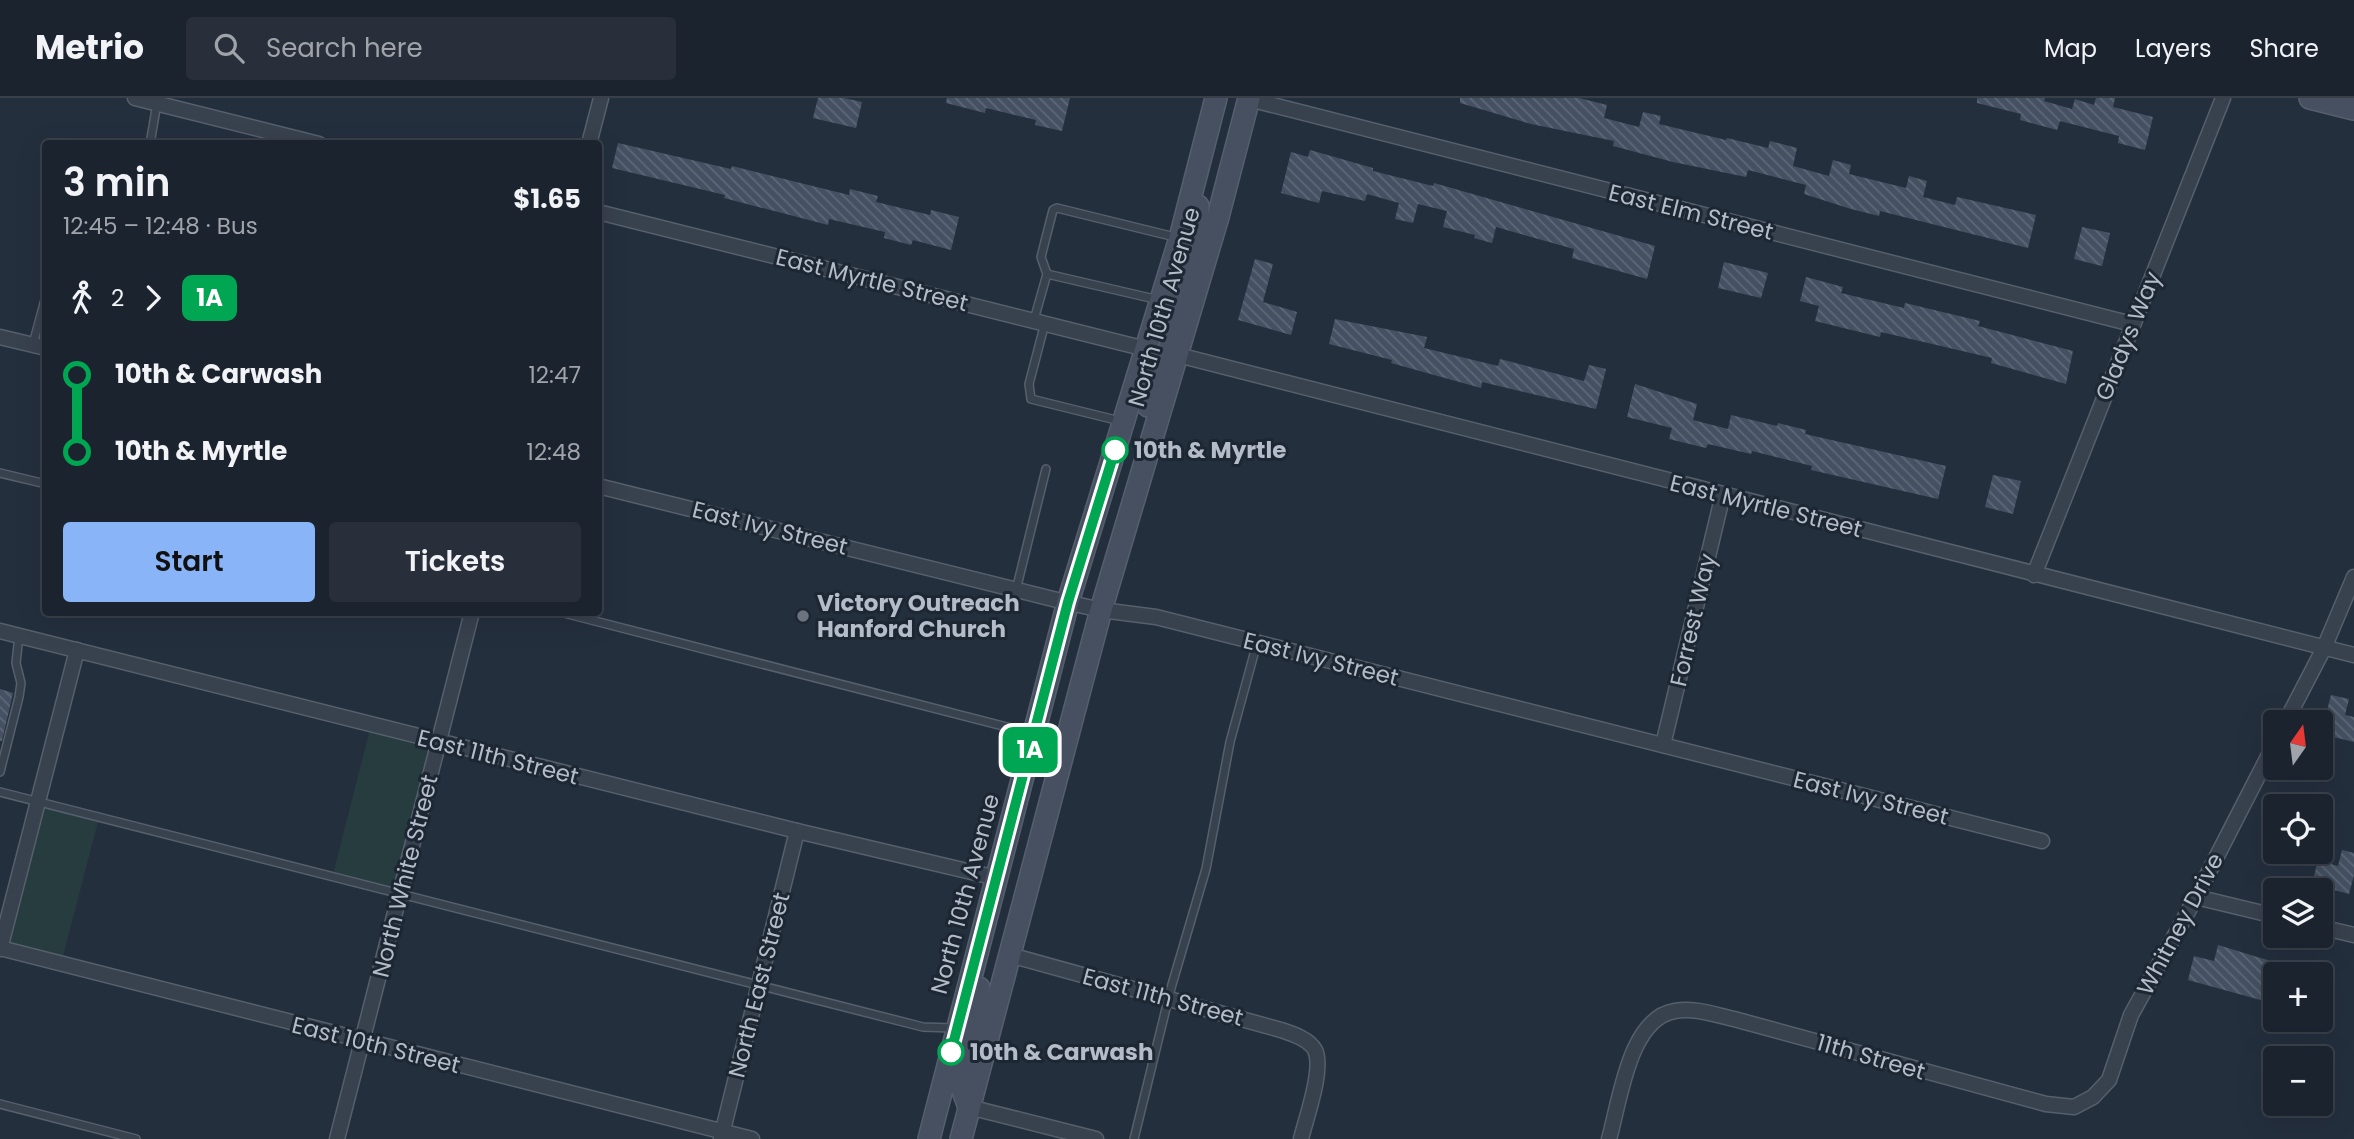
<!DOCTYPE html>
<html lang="en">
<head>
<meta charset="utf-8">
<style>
  :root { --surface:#1b232e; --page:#282f3a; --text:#f1f3f6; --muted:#a0a4aa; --line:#39404a; --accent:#8ab4f8 }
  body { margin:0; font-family:Poppins,sans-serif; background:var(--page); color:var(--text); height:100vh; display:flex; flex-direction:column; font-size:26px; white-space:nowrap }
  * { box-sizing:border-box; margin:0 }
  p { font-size:23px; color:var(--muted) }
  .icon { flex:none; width:38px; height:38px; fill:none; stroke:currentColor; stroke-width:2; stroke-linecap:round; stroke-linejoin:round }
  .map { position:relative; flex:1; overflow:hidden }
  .drawer { position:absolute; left:42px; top:42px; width:560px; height:476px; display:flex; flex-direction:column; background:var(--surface); border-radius:7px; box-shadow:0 7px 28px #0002,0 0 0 2px var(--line) }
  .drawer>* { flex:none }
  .badge { padding:0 14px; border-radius:10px; font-size:24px; line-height:46px }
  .needle { width:46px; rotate:14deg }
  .tools { position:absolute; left:2263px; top:612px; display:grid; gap:14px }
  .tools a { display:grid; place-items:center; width:70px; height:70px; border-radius:7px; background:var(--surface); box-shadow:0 7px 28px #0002,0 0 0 2px var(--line); font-size:35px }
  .map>.badge { position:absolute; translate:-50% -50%; box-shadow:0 0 0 4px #fff }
  .legs { display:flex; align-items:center; gap:10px; height:77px; padding:0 21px; font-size:23px }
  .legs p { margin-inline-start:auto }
  .headline { display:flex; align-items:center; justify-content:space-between; height:119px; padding:0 21px }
  h1 { font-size:38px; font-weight:600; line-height:52px }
  .button { display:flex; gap:14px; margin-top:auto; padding:14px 21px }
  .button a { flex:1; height:80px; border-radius:7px; background:var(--accent); color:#111; font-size:28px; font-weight:600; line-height:80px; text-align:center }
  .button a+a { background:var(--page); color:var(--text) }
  ul { padding:0 21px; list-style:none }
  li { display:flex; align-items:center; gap:24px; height:77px; font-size:26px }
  li i { display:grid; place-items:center; width:10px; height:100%; margin:0 9px; background:currentColor }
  li i::after { content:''; width:18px; height:18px; margin:-9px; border:5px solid; border-radius:50%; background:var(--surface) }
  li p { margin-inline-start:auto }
  li:first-child i { background:linear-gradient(#0000 50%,currentColor 0) }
  li:last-child i { background:linear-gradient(currentColor 50%,#0000 0) }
  header { display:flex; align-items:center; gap:42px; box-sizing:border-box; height:98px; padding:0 35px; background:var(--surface); border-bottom:2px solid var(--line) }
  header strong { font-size:33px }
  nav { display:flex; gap:38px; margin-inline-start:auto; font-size:24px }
  .search { width:490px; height:63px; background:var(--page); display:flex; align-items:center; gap:18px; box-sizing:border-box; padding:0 24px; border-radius:7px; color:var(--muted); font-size:26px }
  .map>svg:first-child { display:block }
  .green { fill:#263c3f }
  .building { fill:url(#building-back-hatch) }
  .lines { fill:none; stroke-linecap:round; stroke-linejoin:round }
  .lane-casing { stroke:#565f6c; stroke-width:10 }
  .street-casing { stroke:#565f6c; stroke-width:17 }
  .secondary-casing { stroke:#565f6c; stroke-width:24 }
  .lane { stroke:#38414e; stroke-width:7 }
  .street { stroke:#38414e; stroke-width:14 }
  .secondary { stroke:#465061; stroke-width:21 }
  .line-1-casing { stroke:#fff; stroke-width:16 }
  .line-1 { stroke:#00a651; stroke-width:10 }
  .stop-1-dot { fill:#fff; stroke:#00a651; stroke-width:3.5 }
  .worship-dot { fill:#6b7280; stroke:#1d2633; stroke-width:2.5 }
  .labels { text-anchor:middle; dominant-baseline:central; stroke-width:6; stroke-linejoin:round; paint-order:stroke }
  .street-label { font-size:23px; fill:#b4bcc9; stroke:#1d2633 }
  .stop-label { font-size:23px; font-weight:bold; fill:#b4bcc9; stroke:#1d2633; text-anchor:start }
  .poi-label { font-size:23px; font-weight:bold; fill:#b4bcc9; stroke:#1d2633; text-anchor:start }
</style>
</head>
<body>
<header>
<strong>Metrio</strong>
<div class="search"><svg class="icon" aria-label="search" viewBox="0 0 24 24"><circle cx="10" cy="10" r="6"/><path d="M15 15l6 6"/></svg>Search here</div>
<nav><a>Map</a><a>Layers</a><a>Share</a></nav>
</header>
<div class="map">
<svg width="2354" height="1041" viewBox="0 0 2354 1041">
  <defs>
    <pattern id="building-back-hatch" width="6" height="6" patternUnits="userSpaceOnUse" patternTransform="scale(1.75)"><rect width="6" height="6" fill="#455162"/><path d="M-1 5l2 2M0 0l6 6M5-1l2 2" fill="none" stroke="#5d6877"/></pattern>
  </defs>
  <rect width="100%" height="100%" fill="#242f3e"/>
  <g class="green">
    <polygon points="371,627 440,644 401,797 332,780"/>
    <polygon points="38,704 99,720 61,866 0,850"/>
  </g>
  <g class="building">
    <polygon points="818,0 844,0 862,4 856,30 813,20"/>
    <polygon points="947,0 1070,0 1062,33 1035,27 1036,22 986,10 985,15 946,5"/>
    <polygon points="1460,0 1579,0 1607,7 1604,20 1639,29 1643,14 1661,18 1659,26 1726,42 1727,40 1768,50 1770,43 1797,50 1793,68 1829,78 1833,62 1851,67 1849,76 1906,90 1909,78 1927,83 1923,99 1955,107 1957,99 2036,117 2028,150 1880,113 1879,118 1851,111 1804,96 1806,87 1748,72 1746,79 1673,64 1613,48 1614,43 1531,26 1460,5"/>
    <polygon points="1977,0 2045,0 2044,3 2072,11 2075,1 2094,7 2096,0 2115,0 2113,9 2153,19 2145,52 2118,45 2119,38 2060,23 2057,32 2020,22 2021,16 1977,5"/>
    <polygon points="618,45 731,71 732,68 849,97 850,91 878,98 876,104 930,117 931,112 959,119 951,152 913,142 911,147 884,140 885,134 829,121 828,127 724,100 725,97 612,70"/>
    <polygon points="1310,52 1373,70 1373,73 1433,88 1434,85 1655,148 1647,181 1572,160 1574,151 1496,129 1492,145 1474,140 1475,137 1443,129 1447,113 1418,106 1413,125 1395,121 1399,105 1367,96 1365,103 1322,93 1319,105 1281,95 1291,54 1308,59"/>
    <polygon points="2082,129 2110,135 2102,168 2074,161"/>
    <polygon points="1255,161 1273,166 1263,204 1297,214 1291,237 1238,222"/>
    <polygon points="1724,164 1768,175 1761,200 1718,190"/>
    <polygon points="1806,179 1843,189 1841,195 1904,210 1905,205 1980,223 1978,228 2073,253 2066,286 1991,265 1992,260 1881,234 1880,239 1815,223 1819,208 1800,203"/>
    <polygon points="1335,221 1427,239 1424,250 1498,268 1500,261 1584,283 1589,267 1606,271 1596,311 1482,284 1481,290 1391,265 1392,262 1329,246"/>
    <polygon points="1635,286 1697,306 1693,322 1728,331 1731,317 1777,328 1778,325 1806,332 1805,336 1946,368 1938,401 1811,372 1812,368 1752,353 1751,356 1708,346 1706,350 1669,341 1672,330 1627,319"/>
    <polygon points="1993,377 2021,383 2013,416 1985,409"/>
    <polygon points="0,591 13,595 2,643 0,643"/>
    <polygon points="2331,597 2349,601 2345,617 2354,619 2354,644 2321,636"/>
    <polygon points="2342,752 2354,755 2354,777 2349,796 2312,786 2318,762 2338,768"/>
    <polygon points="2218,847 2274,864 2269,880 2275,881 2275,906 2188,882 2194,858 2214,863"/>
    <polygon points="2320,884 2335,887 2326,925 2320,924"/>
  </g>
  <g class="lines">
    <defs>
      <g id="lane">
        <polyline points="150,46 157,5"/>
        <polyline points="1047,176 1159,202"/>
        <polyline points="1034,222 1047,176 1041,159 1053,112 1057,110 1179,140"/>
        <polyline points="1045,225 1029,286 1031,301 1120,323"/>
        <polyline points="33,246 46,198"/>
        <polyline points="0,375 46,386"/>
        <polyline points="1016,492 1046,371"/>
        <polyline points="560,514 1030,635"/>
        <polyline points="0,674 19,599 21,585 16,565 19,538"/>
        <polyline points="0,694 923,929 953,930"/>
        <polyline points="0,1006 136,1041"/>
        <polyline points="1134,1041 1171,890 1206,771 1230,644 1257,545"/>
      </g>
      <g id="street">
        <polyline points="135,0 319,46"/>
        <polyline points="1249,1 2132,226"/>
        <polyline points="589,46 601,0"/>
        <polyline points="598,114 1146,251"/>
        <polyline points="0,239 46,250"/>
        <polyline points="1178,257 2354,557"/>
        <polyline points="598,388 1057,502 1101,512 1156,519 2042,743"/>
        <polyline points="2034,477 2223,0"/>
        <polyline points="0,533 797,733 997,780"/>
        <polyline points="2285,625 2324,550 2354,479"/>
        <polyline points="1663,647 1723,396"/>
        <polyline points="2196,799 2275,818"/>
        <polyline points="2320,829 2354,837"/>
        <polyline points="0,850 752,1041"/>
        <polyline points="0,851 77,552"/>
        <path d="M1010,857L1281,932C1293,936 1309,941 1315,952C1324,971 1306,1020 1301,1041"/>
        <polyline points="969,1009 1096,1041"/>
        <polyline points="721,1040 797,733"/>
        <polyline points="337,1041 472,514"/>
        <path d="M1609,1041C1620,1003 1629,920 1675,913C1694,909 1715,917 1734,921L2046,1006L2074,1009L2093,999L2109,982L2131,917L2196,799L2275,645"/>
      </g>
      <g id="secondary">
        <polyline points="2310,0 2354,11"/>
        <polyline points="1146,251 1156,266 1148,308"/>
        <polyline points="1173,254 1169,237 1196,143 1198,108"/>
        <polyline points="969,1009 960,985 979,890"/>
        <polyline points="929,1041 1068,504 1180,140 1216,0"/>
        <polyline points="961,1041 1101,512 1218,119 1249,0"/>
      </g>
    </defs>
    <use href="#lane" class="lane-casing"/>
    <use href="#street" class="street-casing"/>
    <use href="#secondary" class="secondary-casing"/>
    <use href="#lane" class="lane"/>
    <use href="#street" class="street"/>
    <use href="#secondary" class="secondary"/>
  </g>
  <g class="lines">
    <defs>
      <polyline id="line-1" points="951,954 1068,504 1115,352"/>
    </defs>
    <use href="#line-1" class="line-1-casing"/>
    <use href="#line-1" class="line-1"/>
  </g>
  <g class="stop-1-dot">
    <circle cx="1115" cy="352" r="12"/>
    <circle cx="951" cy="954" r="12"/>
  </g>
  <circle class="worship-dot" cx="803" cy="518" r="7"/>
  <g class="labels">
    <g class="street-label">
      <text transform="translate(1691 114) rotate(14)">East Elm Street</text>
      <text transform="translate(872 182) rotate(14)">East Myrtle Street</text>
      <text transform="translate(1164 209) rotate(-74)">North 10th Avenue</text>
      <text transform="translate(2128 238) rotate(-68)">Gladys Way</text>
      <text transform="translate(1766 408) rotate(14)">East Myrtle Street</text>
      <text transform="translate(770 430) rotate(14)">East Ivy Street</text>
      <text transform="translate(1693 522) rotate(-77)">Forrest Way</text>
      <text transform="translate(1321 561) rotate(14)">East Ivy Street</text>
      <text transform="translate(498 659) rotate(14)">East 11th Street</text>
      <text transform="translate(1871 700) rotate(14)">East Ivy Street</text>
      <text transform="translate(405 778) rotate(-76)">North White Street</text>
      <text transform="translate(965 796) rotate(-75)">North 10th Avenue</text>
      <text transform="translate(2180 826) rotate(-62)">Whitney Drive</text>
      <text transform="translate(759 887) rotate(-76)">North East Street</text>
      <text transform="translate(1163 899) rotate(15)">East 11th Street</text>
      <text transform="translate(376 947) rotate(14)">East 10th Street</text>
      <text transform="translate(1871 959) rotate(16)">11th Street</text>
    </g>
    <g class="stop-label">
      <text x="1134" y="352">10th &amp; Myrtle</text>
      <text x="970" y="954">10th &amp; Carwash</text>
    </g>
    <g class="poi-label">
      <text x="817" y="505">Victory Outreach<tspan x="817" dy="26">Hanford Church</tspan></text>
    </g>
  </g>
</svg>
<div class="tools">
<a><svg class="needle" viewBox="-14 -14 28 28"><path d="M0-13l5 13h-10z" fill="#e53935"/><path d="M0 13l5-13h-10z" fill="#a0a4aa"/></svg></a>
<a><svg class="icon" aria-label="locate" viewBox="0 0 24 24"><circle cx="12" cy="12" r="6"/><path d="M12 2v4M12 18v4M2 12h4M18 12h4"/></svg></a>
<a><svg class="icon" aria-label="layers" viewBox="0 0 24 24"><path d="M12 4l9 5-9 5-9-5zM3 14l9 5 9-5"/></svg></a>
<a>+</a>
<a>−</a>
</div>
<b class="badge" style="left:1030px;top:652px;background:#00a651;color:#fff">1A</b>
<section class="drawer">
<div class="headline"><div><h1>3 min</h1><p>12:45 – 12:48 · Bus</p></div><b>$1.65</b></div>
<div class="legs"><svg class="icon" aria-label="walk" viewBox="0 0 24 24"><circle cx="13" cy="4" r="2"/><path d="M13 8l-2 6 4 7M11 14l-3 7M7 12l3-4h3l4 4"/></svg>2<svg class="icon" aria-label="forward" viewBox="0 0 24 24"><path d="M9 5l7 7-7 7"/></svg><b class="badge" style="background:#00a651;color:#fff">1A</b></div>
<ul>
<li><i style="color:#00a651"></i><b>10th &amp; Carwash</b><p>12:47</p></li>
<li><i style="color:#00a651"></i><b>10th &amp; Myrtle</b><p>12:48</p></li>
</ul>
<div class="button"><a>Start</a><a>Tickets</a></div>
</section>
</div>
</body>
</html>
